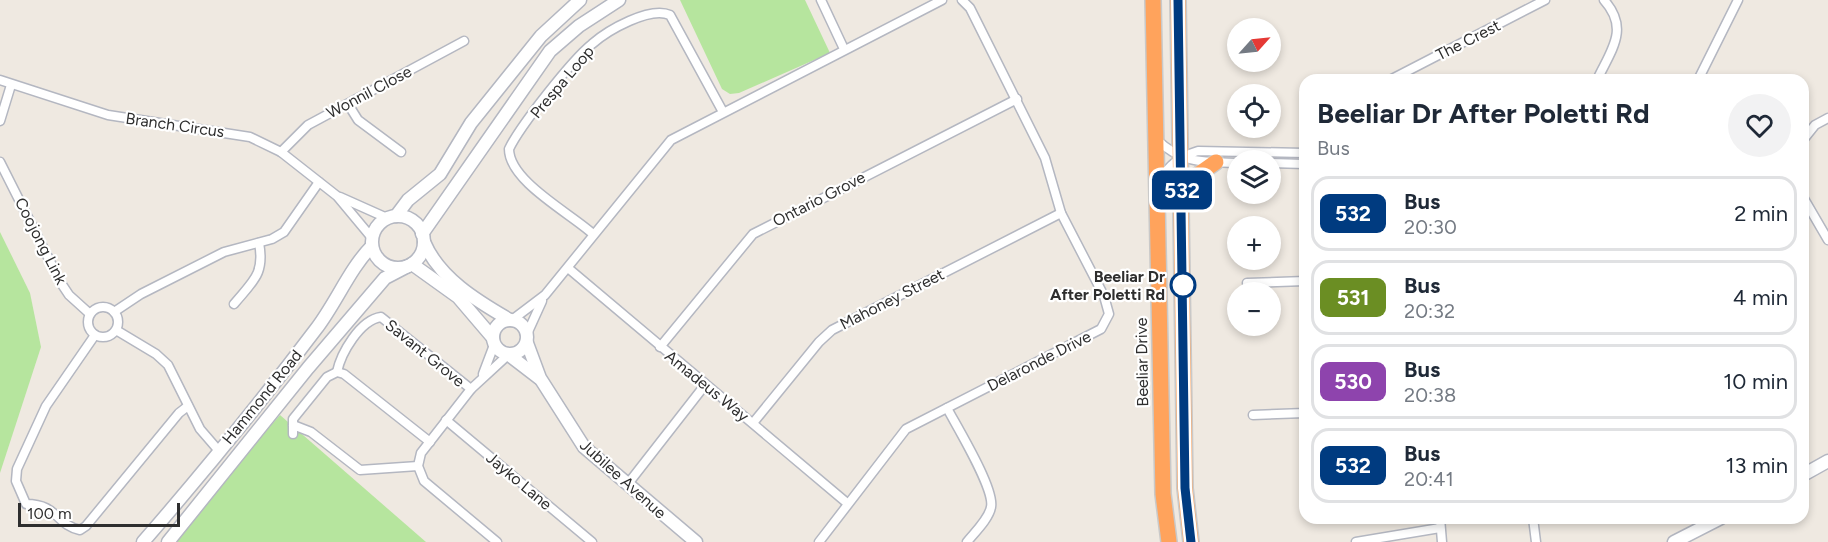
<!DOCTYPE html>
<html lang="en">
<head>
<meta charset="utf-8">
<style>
  :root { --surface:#fff; --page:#f2f2f3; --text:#1f2937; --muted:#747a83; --line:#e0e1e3 }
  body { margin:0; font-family:Figtree,sans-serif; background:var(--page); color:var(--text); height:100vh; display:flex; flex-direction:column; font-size:22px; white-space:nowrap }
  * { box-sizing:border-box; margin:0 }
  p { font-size:20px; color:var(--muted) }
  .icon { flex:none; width:33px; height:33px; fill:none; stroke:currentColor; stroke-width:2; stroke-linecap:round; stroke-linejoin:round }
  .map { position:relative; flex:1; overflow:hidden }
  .side { position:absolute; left:1299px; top:74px; width:510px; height:450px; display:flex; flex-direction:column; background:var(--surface); border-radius:18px; box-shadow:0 3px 9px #0003 }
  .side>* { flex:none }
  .badge { padding:0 12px; border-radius:9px; font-size:21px; line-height:39px }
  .needle { width:39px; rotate:63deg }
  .fabs { position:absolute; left:1227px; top:18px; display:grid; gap:12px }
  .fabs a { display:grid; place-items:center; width:54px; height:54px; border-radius:50%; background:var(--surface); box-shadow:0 3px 9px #0003; font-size:30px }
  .scale { position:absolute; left:18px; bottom:15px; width:162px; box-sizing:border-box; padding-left:6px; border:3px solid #2e2e2e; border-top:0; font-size:16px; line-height:21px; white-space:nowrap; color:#2e2e2e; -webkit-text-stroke:4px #fff; paint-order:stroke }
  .map>.badge { position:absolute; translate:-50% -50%; box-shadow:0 0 0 3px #fff }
  .round { display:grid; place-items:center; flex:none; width:63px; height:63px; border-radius:32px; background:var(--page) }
  .headline { display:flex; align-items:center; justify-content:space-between; height:102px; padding:0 18px }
  h1 { font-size:28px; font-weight:700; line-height:45px }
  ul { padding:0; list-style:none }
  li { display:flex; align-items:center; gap:18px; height:75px; margin:0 12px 9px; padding:0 6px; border:3px solid var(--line); border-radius:18px }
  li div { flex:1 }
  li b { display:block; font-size:22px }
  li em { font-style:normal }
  li .badge { min-width:66px; font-weight:700; text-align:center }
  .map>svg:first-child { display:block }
  .green { fill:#b6e59e }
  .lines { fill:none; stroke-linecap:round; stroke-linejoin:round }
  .street-casing { stroke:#b4b7c1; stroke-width:11 }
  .secondary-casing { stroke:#b4b7c1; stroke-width:15 }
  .highway-casing { stroke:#c9c9c9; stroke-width:18 }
  .street { stroke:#fff; stroke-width:8 }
  .secondary { stroke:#fff; stroke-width:12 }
  .highway { stroke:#ffa35c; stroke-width:15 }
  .line-casing { stroke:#fff; stroke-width:14 }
  .line { stroke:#003b80; stroke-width:9 }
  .stop-dot { fill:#fff; stroke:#003b80; stroke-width:3 }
  .labels { text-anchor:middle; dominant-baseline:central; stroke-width:4.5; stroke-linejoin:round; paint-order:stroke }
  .street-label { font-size:16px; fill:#2e2e2e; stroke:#fff }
  .stop-label { font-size:16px; font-weight:bold; fill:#2e2e2e; stroke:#fff; text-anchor:end }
</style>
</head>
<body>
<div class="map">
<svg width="1828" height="542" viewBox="0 0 1828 542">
  <rect width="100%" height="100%" fill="#efe9e1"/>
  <g class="green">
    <polygon points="680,0 805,0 830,53 739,93 730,94 722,89"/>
    <polygon points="0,232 30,293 41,347 0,473"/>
    <polygon points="280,415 426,542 168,542"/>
  </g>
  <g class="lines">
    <defs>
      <g id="street">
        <polyline points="821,0 844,49"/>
        <polyline points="0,80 108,115 250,137 281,152 337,196 372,238"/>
        <polyline points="1390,80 1545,0"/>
        <path d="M1597,80C1611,50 1630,29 1604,0"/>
        <polyline points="1698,80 1738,0"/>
        <polyline points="348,104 358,120 401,152"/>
        <polyline points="0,121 11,85"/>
        <path d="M1156,139C1182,164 1204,162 1238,163"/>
        <polyline points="1803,140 1815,125 1828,118"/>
        <polyline points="281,152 308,125 464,41"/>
        <polyline points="0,162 61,283 69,295 90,314"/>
        <polyline points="1270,163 1305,164"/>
        <path d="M1159,181C1170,164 1179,157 1198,151L1305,153"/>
        <polyline points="340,197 387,218"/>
        <polyline points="1803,197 1828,240"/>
        <path d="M593,234C570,213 509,181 509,149C520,126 572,60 592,44C608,30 650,6 670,15L723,112"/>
        <polyline points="568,268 847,503"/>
        <polyline points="1247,283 1305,281"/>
        <path d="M234,304C253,281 265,274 259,243"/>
        <circle cx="103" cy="322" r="15"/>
        <polyline points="114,312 141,294 224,252 272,239 284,232 319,182"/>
        <polyline points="512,320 545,295 671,140 942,0"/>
        <polyline points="116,330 156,354 168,365 200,429 219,451"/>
        <polyline points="527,334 542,301"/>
        <path d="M95,335L46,406L17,469L16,481L26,504C58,504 56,525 80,530L86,526L179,413L188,406"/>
        <polyline points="660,347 753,234 1017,99"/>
        <path d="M337,372C341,353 360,320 381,317L471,389"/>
        <polyline points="483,374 494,345"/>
        <path d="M947,408C957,427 995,489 991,507C989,519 974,533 967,542"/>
        <polyline points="1253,415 1305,413"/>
        <polyline points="446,420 592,542"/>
        <polyline points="753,423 819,342 832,330 1061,213"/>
        <polyline points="293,425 311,432 360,470 418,466"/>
        <polyline points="293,434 293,419 327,377 337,372 344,374 430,442"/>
        <polyline points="627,485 705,385"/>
        <polyline points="1440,518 1442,542"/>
        <polyline points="1533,518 1536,542"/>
        <polyline points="497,542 424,481 418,466 421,453 471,389 508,355"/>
        <polyline points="819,542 906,429 1101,329 1109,314 1104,296 1061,213 1045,158 970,8 962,0"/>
        <polyline points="1356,542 1440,528"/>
      </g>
      <g id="secondary">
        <polyline points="396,216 408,200 440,174 471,123 541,36 580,0"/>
        <circle cx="398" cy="242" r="26"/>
        <polyline points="422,234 550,51 579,26 619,0"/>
        <path d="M424,242C439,278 477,301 510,320"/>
        <polyline points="412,264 458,297 493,338"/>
        <circle cx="510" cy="337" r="17"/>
        <polyline points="527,343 540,378 584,447 696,542"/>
        <polyline points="509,355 539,378"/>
        <polyline points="1803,475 1828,461"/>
        <path d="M143,542C203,473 261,402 316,329C336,303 350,268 372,246"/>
        <polyline points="168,542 308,368 385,278 408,266"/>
        <polyline points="1674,542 1721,518"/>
      </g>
      <g id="highway">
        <polyline points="1153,0 1163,494 1169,542"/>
        <polyline points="1178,0 1185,488 1191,542"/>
        <polyline points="1182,186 1216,162"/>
      </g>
    </defs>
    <use href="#street" class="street-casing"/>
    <use href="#secondary" class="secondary-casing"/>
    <use href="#highway" class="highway-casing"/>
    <use href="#street" class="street"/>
    <use href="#secondary" class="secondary"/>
    <use href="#highway" class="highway"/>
  </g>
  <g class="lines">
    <defs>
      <polyline id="line" points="1178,0 1185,488 1191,542"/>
    </defs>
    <use href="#line" class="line-casing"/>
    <use href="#line" class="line"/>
  </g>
  <circle class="stop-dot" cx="1183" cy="285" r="12"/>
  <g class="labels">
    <g class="street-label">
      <text transform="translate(1468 40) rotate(-27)">The Crest</text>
      <text transform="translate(562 82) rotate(-50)">Prespa Loop</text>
      <text transform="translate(369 92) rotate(-28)">Wonnil Close</text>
      <text transform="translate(175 125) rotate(8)">Branch Circus</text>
      <text transform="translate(819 199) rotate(-27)">Ontario Grove</text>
      <text transform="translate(41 241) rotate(63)">Coojong Link</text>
      <text transform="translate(892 299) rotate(-27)">Mahoney Street</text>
      <text transform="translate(425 353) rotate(39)">Savant Grove</text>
      <text transform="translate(1039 361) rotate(-27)">Delaronde Drive</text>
      <text transform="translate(1142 362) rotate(-91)">Beeliar Drive</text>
      <text transform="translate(707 386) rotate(39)">Amadeus Way</text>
      <text transform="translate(262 397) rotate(-51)">Hammond Road</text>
      <text transform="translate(623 479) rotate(42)">Jubilee Avenue</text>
      <text transform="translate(519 481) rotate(40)">Jayko Lane</text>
    </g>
    <g class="stop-label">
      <text x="1165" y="276">Beeliar Dr<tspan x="1165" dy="18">After Poletti Rd</tspan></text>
    </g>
  </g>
</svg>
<div class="fabs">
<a><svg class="needle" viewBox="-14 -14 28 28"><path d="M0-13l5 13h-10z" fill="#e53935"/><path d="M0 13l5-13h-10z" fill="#747a83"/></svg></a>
<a><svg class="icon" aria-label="locate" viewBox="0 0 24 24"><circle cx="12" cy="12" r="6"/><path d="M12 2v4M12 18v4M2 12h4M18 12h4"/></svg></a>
<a><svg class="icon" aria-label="layers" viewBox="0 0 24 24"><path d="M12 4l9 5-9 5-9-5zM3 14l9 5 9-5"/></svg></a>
<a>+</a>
<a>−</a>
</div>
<div class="scale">100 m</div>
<b class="badge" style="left:1182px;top:190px;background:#003b80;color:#fff">532</b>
<section class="side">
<div class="headline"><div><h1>Beeliar Dr After Poletti Rd</h1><p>Bus</p></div><a class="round"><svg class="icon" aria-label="heart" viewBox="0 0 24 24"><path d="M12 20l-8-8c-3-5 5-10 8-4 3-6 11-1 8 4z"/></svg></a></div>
<ul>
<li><span class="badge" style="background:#003b80;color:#fff">532</span><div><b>Bus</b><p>20:30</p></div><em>2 min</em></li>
<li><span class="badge" style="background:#6b8e23;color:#fff">531</span><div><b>Bus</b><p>20:32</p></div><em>4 min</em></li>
<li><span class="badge" style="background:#8e44ad;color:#fff">530</span><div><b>Bus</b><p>20:38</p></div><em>10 min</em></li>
<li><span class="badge" style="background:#003b80;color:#fff">532</span><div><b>Bus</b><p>20:41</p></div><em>13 min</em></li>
</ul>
</section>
</div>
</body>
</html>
